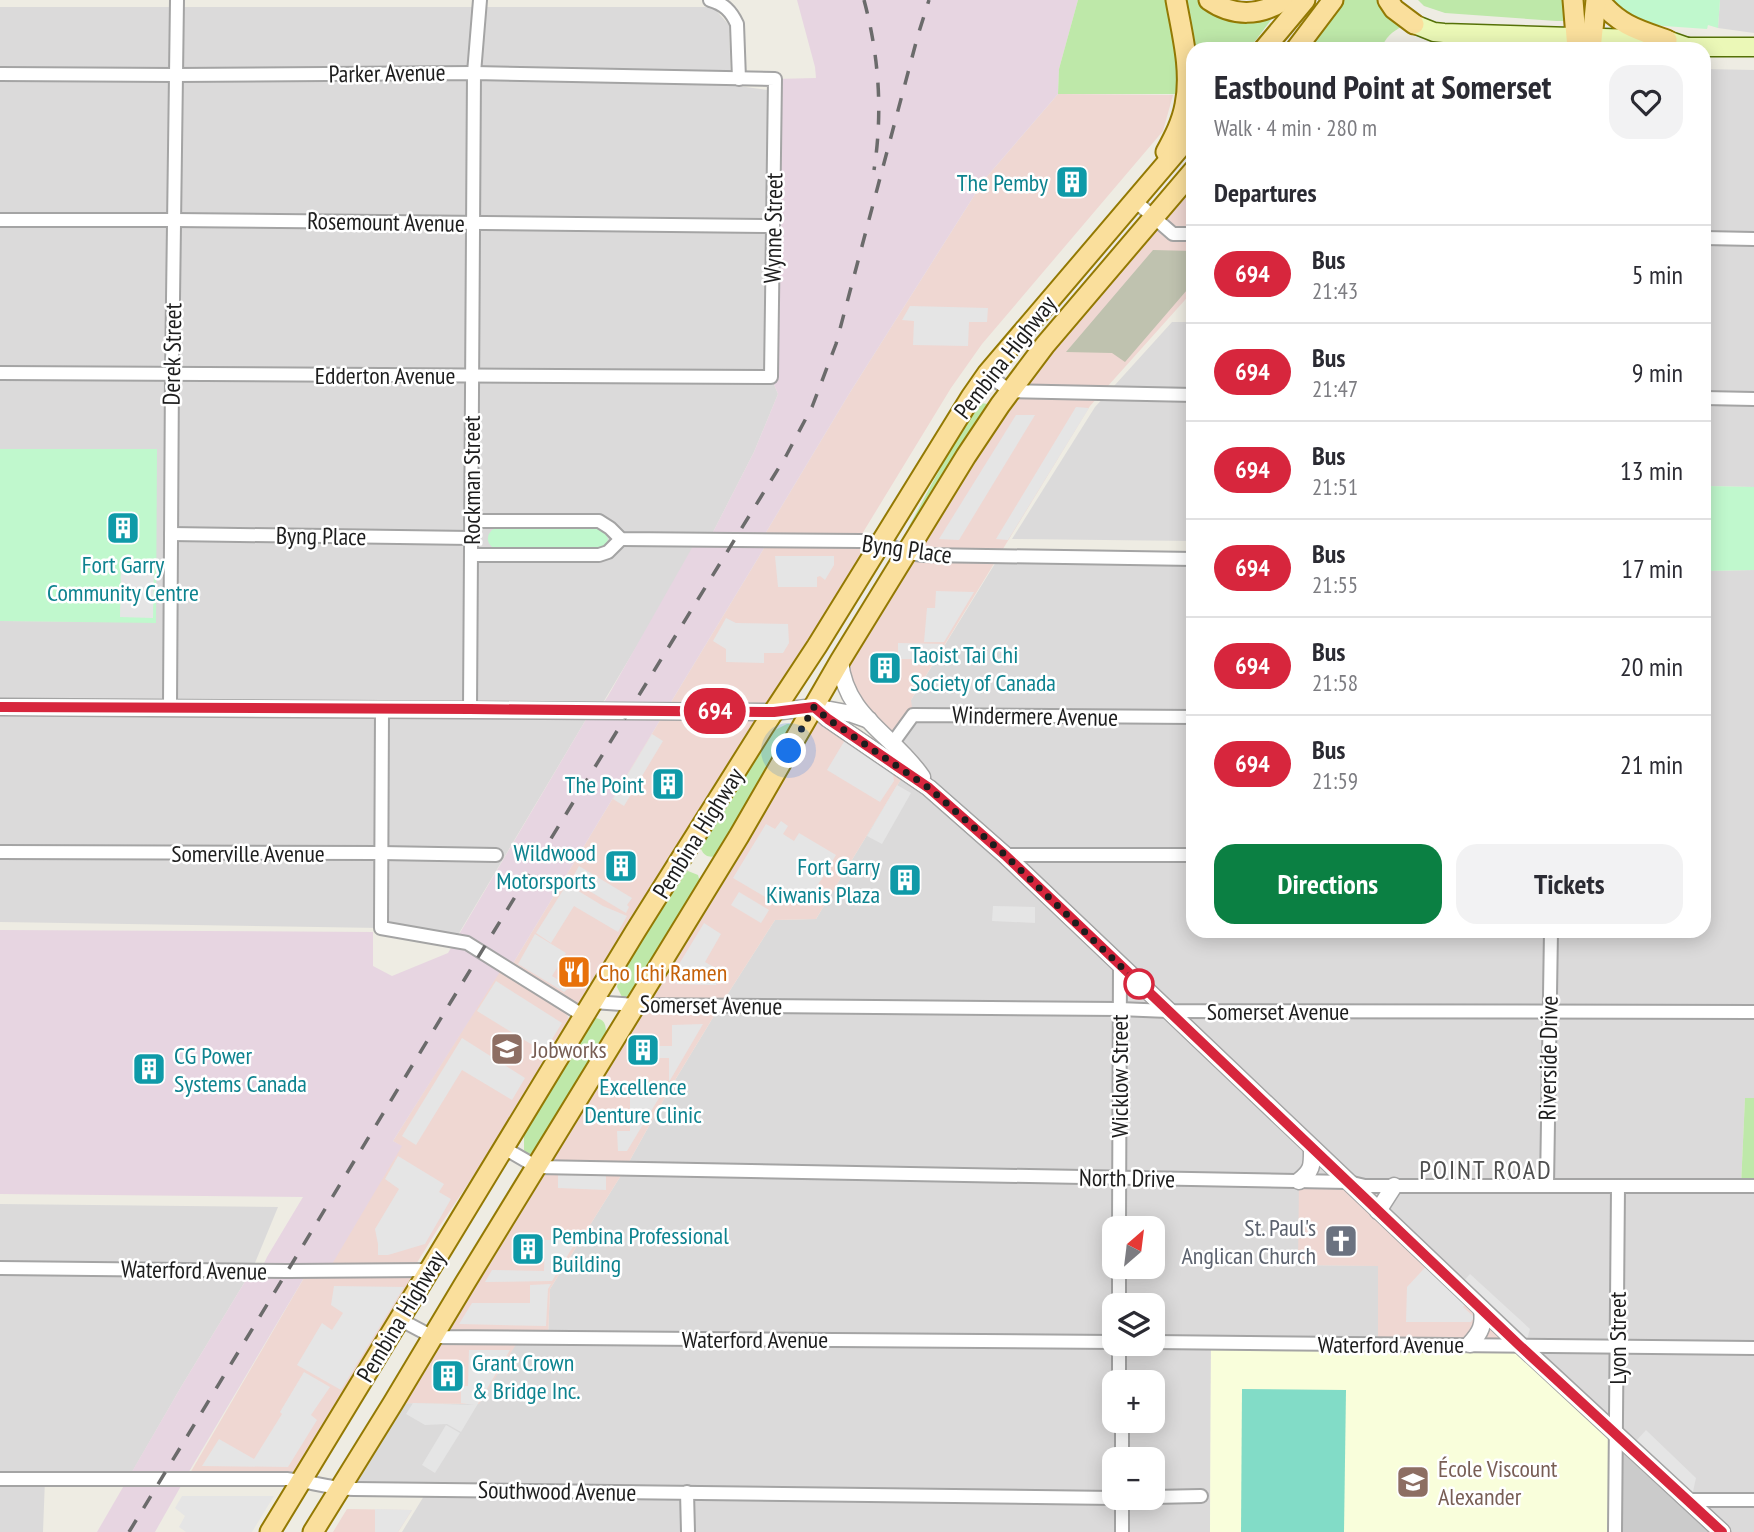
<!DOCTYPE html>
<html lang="en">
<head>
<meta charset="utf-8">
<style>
  :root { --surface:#fff; --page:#f2f2f3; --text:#2b2b33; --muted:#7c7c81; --line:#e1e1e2; --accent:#0b8043 }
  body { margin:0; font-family:"PT Sans Narrow",sans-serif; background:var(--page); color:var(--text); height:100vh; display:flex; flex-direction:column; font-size:26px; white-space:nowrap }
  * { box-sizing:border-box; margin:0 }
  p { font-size:23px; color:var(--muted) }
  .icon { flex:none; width:38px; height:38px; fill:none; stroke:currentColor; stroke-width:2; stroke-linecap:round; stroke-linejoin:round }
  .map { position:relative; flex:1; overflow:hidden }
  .panel { position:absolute; left:1186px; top:42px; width:525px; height:896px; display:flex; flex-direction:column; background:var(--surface); border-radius:21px; box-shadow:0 4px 18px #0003 }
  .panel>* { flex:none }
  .badge { padding:0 14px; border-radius:23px; font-size:24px; line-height:46px }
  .needle { width:46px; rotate:28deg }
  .tools { position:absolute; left:1102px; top:1216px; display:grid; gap:14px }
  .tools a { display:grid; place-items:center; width:63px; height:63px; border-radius:14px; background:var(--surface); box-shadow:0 4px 18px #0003; font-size:35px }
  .you { position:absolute; width:35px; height:35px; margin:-18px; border:5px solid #fff; border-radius:50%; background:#1a73e8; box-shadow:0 0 0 10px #1a73e833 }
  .map>.badge { position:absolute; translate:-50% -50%; box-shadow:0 0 0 4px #fff }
  h2 { padding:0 28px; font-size:26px; line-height:63px }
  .round { display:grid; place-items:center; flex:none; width:74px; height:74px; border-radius:21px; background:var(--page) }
  .head { display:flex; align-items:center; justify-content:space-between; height:119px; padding:0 28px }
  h1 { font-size:33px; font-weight:700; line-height:52px }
  .cta { display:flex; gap:14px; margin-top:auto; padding:14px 28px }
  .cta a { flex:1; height:80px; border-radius:21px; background:var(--accent); color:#fff; font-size:28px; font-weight:700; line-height:80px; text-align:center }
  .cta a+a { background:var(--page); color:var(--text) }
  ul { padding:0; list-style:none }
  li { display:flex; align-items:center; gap:21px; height:98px; padding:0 28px; border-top:2px solid var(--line) }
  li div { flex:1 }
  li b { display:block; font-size:26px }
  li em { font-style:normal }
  li .badge { min-width:77px; font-weight:700; text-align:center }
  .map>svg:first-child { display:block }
  .residential { fill:#dbdada; fill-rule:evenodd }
  .commercial { fill:#efd7d2 }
  .industrial { fill:#e7d5e1 }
  .education { fill:#f9fedb }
  .religious { fill:#cbcbcb }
  .construction { fill:#bfc2af }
  .grass { fill:#bee8a9 }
  .park { fill:#c0f8cd }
  .pitch { fill:#82dcc7 }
  .parking { fill:#e5e5e5 }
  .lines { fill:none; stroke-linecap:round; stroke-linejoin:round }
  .minor-casing { stroke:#a4a4a4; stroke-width:16 }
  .tertiary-casing { stroke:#a4a4a4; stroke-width:19 }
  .secondary-casing { stroke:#557107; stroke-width:21 }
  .primary-casing { stroke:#937903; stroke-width:23 }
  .minor { stroke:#fff; stroke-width:12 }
  .tertiary { stroke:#fff; stroke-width:16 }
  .secondary { stroke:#ebf8b7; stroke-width:18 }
  .primary { stroke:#fadf9c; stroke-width:19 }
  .rail { stroke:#6b6b6b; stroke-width:3.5; stroke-dasharray:14 14; stroke-linecap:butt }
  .line-casing { stroke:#fff; stroke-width:16 }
  .line { stroke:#d7263d; stroke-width:10 }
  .walk { stroke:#1d1d1d; stroke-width:7; stroke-dasharray:0 12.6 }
  .stop-dot { fill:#fff; stroke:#d7263d; stroke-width:3.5 }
  .labels { text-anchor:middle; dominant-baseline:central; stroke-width:5; stroke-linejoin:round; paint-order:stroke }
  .street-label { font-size:24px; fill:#1d1d1d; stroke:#fff }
  .culture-label { font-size:24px; fill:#0d838f; stroke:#fff; text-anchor:end }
  .food-label { font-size:24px; fill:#c56008; stroke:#fff; text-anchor:start }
  .education-label { font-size:24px; fill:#785e54; stroke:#fff; text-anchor:start }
  .worship-label { font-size:24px; fill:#5b616d; stroke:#fff; text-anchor:end }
  .neighbourhood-label { font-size:26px; letter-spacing:2px; fill:#505050; stroke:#fff }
</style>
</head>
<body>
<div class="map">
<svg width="1754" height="1532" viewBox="0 0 1754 1532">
  <rect width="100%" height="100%" fill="#eeece3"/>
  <g class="residential">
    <polygon points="1720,0 1754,0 1754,33 1718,28"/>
    <polygon points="0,7 713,7 729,25 731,85 775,91 771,377 778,394 754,452 709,540 650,624 598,711 591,711 455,940 381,928 0,922 0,621 156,622 156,449 0,449"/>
    <polygon points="1704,69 1754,70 1754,487 1705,486"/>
    <polygon points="1172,322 1193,322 1193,541 1012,539 1095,407"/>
    <path d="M999,557L1193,559L1194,931H1704L1705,571L1754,570V1098H1745L1741,1185L1754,1186V1532H1722L1437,1266L1298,1265L1378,1266V1344L1211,1343L1210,1532H402L427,1491L340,1489L393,1403L478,1404L520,1337H548L550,1289L625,1169L669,1090L720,1006L775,920L816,919L906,771L896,747L911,700ZM1115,1228H1153V1267H1115ZM1115,1306H1153V1344H1115ZM1115,1382H1153V1421H1115ZM1115,1460H1153V1498H1115Z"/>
    <polygon points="0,1204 278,1207 252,1270 181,1387 128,1479 45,1479 43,1532 0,1532"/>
  </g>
  <g class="commercial">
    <polygon points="1058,94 1173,95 1163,131 982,344 951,388 862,534 765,534 849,394 984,180"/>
    <polygon points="1193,170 1193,291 1090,406 911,700 913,715 896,747 845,699 832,677 1000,405"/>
    <polygon points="769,540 880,542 584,1016 509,970"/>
    <polygon points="814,707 906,771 816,919 775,920 720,1006 669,1090 625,1169 550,1289 548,1338 520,1338 479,1404 393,1403"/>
    <polygon points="499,972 565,1012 570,1020 511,1120 439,1227 415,1266 331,1265 401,1146 393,1141"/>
    <polygon points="1299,1181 1348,1182 1519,1344 1378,1344 1378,1266 1298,1265"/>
    <polygon points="428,1270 299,1479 186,1480 308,1271"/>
    <polygon points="347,1509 412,1510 398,1532 333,1532"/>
  </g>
  <g class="industrial">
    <polygon points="797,0 1078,0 1059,69 1058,94 984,180 849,394 765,534 712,534 754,452 778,394 771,377 775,79 816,78 815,67"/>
    <polygon points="697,539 769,540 509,970 503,967 393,1141 402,1146 328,1271 308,1271 190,1470 155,1532 97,1532 181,1387 252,1270 261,1270 267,1257 303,1197 0,1194 0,930 373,932 373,966 392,976 448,953 591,711 598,711 608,696"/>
  </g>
  <polygon class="education" points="1211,1342 1519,1344 1616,1432 1615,1532 1210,1532"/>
  <polygon class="religious" points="1616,1432 1722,1532 1615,1532"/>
  <polygon class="construction" points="1153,250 1193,251 1193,283 1125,362 1112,353 1066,352"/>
  <g class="grass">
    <polygon points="1078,0 1169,0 1180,71 1177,107 1176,94 1058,94 1059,69"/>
    <polygon points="1182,0 1199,0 1211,10 1268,17 1271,20 1249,49 1194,49 1194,117 1192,119 1189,117"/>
    <path d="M1333,0H1388L1403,26C1393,31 1384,38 1382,49H1296Z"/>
    <polygon points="1418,0 1565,0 1566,12 1564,21 1556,21 1445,13 1424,6"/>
    <polygon points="979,403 989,404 910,529 908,528 961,430"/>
    <path d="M787,724H793L794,726L716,856C709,858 704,856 701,849V842L771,732Z"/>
    <polygon points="688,871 698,875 700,882 629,999 623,999 617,987 619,977 682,874"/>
    <path d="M595,1018C606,1019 606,1027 606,1036L533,1156L528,1155L524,1150V1134Z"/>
    <polygon points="1745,1098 1754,1098 1754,1186 1741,1186"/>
  </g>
  <g class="park">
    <polygon points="1612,0 1720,0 1718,28 1708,25 1707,29 1664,26 1636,22"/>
    <polygon points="0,449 157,449 156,623 0,621"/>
    <polygon points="1705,486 1754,487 1754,570 1705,571"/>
    <path d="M495,528H598L605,532L608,539L606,547L603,549H495C486,544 485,534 495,528Z"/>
  </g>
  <polygon class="pitch" points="1242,1389 1346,1390 1344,1532 1241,1532"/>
  <g class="parking">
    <polygon points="910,306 988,308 987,322 969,322 968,346 913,345 914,321 902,320"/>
    <polygon points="1076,407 1089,408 1008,540 996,539"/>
    <polygon points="1016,415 1035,415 959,540 939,539"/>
    <polygon points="775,556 834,556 834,565 825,580 820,576 817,577 817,587 778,587"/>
    <polygon points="121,564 154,565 153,618 120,617"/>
    <polygon points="936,591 974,592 944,642 924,642 927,608 935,608"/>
    <polygon points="726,618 736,623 788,624 789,643 783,653 764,653 764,663 726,662 726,649 713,641"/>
    <polygon points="898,643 943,644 934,659 898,659"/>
    <polygon points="652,734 663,741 624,806 613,799"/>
    <polygon points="845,740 893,774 894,781 880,802 827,770"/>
    <polygon points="897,785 911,793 882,844 867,836"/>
    <polygon points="781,821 788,826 783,834 794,841 799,833 836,855 807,903 767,898 733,878 766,824 775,829"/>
    <polygon points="579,866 632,898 627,905 629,907 626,913 571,880"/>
    <polygon points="567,884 603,906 627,916 618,932 574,906 551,943 536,933"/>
    <polygon points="739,892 769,910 761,923 731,905"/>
    <polygon points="993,906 1035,907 1035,923 992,921"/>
    <polygon points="704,923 721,934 705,962 717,969 716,985 677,984 677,977 673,974"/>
    <polygon points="535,934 566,953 552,976 570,987 564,992 518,964"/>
    <polygon points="496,981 562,1023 544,1052 477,1011"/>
    <polygon points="703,1024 669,1082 669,1058 657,1058 658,1046 672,1046 672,1025"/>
    <polygon points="462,1038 525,1078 512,1100 462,1070 416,1145 402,1136"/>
    <polygon points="630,1093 662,1093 627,1151 618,1151 617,1131 630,1131"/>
    <polygon points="398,1156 444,1184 439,1192 451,1199 425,1244 388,1255 378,1255 378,1244 375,1229 399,1189 385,1179"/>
    <polygon points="558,1174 606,1175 606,1190 558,1188"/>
    <polygon points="545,1240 577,1240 552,1281 485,1282 492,1270 544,1271"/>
    <polygon points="1433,1259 1460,1285 1470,1274 1530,1329 1525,1347 1472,1297 1463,1307 1474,1317 1471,1322 1406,1322 1407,1287"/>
    <polygon points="551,1284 548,1289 546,1326 459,1324 472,1303 530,1303 530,1285"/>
    <polygon points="334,1286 404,1287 341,1390 297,1365 322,1323 332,1330 343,1313 331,1305"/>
    <polygon points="469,1350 510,1350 461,1432 447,1424 425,1425 406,1414 413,1403 474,1405 461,1403 461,1386 468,1386"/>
    <polygon points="304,1372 330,1387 311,1415 317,1420 288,1467 202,1466 219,1439 254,1459 282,1414 280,1412"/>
    <polygon points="446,1425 460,1433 435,1473 422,1465"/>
    <polygon points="1646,1430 1696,1478 1692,1496 1635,1442"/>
    <polygon points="182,1496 274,1496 252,1532 186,1532 179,1527 185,1516 175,1508"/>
    <polygon points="375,1509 412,1510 398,1532 375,1532"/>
  </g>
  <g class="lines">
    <defs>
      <g id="minor">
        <path d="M710,0C724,4 731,11 737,24L739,79"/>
        <polyline points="0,74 175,75 474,73 775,79 771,377 0,373"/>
        <polyline points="1134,200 1173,234 1194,234"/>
        <polyline points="0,220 174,220 773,226"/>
        <polyline points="1704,238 1754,239"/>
        <polyline points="987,374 1010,391 1194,395"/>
        <polyline points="1704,398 1754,399"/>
        <polyline points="471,521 599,521 610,528 621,539 861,541 880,542 907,553 924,555 1194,559"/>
        <polyline points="171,534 471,538"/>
        <polyline points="471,555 599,555 608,552 621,539"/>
        <polyline points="170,707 172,374 177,0"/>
        <polyline points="382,709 381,928 467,943 584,1016"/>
        <polyline points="470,709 474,73 480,0"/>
        <polyline points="892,744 913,715 1194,717"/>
        <polyline points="0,852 381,853 496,855"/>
        <polyline points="1005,855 1194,855"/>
        <polyline points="593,1002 636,1005 1119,1009 1168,1011 1754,1012"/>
        <polyline points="504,1148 537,1167 1348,1182 1365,1186 1754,1186"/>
        <polyline points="1547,1185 1551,931"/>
        <polyline points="1119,1228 1120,965"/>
        <polyline points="0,1268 288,1271 429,1270"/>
        <polyline points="1119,1306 1119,1267"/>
        <polyline points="399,1319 433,1337 1115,1342"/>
        <polyline points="1153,1342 1754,1348"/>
        <polyline points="1119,1344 1119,1382"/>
        <polyline points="1122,1421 1122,1460"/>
        <path d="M0,1479H287C310,1481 331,1489 354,1489L1115,1498"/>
        <polyline points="687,1492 688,1532"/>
        <polyline points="1153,1497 1201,1496"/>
        <polyline points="1688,1500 1754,1500"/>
        <polyline points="1122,1532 1122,1498"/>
        <polyline points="1615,1532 1618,1187"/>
      </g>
      <g id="tertiary">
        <path d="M840,661C845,717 894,735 922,777"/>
        <polyline points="0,707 774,712 814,707 852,714 869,720"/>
        <polyline points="814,707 828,719 929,788 1005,855 1519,1344 1722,1532"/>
        <path d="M1299,1181C1313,1170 1312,1165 1312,1148"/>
        <polyline points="1378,1211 1394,1186"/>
        <path d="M1470,1344C1481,1332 1484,1325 1482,1309"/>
      </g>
      <g id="secondary">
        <polyline points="1414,24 1434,32 1444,33 1667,40 1687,47"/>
        <polyline points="1680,49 1687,47 1754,47"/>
      </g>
      <g id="primary">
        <path d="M1209,0C1233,17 1261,16 1284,0"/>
        <polyline points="1388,0 1394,9 1414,24"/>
        <polyline points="1573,0 1577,49"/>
        <path d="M1599,0C1619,25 1638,30 1667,40"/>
        <polyline points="1264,49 1305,0"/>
        <polyline points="1296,49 1333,0"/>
        <polyline points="1591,49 1596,0"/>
        <path d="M1166,152C1174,137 1182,122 1185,105C1192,71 1182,34 1176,0"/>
        <polyline points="270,1532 635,932 763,728 817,646 971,397 987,374 1194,131"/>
        <polyline points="313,1532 393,1403 465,1283 739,836 840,661 966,456 1000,405 1045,345 1194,170"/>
      </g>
    </defs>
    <use href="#minor" class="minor-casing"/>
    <use href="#tertiary" class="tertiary-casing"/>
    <use href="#secondary" class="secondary-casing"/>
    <use href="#primary" class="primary-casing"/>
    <use href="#minor" class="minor"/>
    <use href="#tertiary" class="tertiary"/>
    <use href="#secondary" class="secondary"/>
    <use href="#primary" class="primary"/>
    <g class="rail">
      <path d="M864,0C879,56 883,112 874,170"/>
      <polyline points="129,1532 472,967 786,456 812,407 836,344 918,35 929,0"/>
    </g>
  </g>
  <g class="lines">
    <defs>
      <polyline id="line" points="0,707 470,709 774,712 814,707 828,719 929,788 1005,855 1519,1345 1722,1532"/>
    </defs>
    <use href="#line" class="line-casing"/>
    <use href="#line" class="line"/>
    <polyline class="walk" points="789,751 814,707 828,719 929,788 1005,855 1139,984"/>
  </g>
  <defs>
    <symbol id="building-square" viewBox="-11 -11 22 22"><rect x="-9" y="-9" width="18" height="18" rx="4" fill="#0f9aa8" stroke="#fff"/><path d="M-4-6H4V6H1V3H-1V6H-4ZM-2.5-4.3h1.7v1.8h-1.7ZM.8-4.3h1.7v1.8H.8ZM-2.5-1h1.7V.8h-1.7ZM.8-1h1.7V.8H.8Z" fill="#fff"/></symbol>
    <symbol id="restaurant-square" viewBox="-11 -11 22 22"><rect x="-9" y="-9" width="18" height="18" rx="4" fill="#e8710a" stroke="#fff"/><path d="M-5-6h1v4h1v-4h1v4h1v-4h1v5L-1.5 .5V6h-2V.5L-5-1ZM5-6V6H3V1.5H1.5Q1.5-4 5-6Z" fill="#fff"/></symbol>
    <symbol id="school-square" viewBox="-11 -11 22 22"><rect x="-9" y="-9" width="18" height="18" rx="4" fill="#8d6e63" stroke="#fff"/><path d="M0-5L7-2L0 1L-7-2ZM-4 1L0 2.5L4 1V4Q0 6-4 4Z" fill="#fff"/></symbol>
    <symbol id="church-square" viewBox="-11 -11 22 22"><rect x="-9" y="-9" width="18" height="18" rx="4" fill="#6b7280" stroke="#fff"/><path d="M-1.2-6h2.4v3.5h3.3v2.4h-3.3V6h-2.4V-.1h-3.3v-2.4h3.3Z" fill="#fff"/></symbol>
  </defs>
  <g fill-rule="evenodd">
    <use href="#building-square" x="1053" y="163" width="38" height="38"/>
    <use href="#building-square" x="104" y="509" width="38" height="38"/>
    <use href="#building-square" x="866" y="649" width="38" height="38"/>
    <use href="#building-square" x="649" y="765" width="38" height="38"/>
    <use href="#building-square" x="602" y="847" width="38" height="38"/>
    <use href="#building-square" x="886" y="861" width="38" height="38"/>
    <use href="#restaurant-square" x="555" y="953" width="38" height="38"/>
    <use href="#school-square" x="488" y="1030" width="38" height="38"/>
    <use href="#building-square" x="624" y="1031" width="38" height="38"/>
    <use href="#building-square" x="130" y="1050" width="38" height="38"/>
    <use href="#church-square" x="1322" y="1222" width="38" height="38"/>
    <use href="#building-square" x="509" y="1230" width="38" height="38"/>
    <use href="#building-square" x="429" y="1357" width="38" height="38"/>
    <use href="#school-square" x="1394" y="1463" width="38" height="38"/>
  </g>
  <circle class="stop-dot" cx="1139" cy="984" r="14"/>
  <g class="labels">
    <g class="street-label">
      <text transform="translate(387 73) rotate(-1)">Parker Avenue</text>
      <text transform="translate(386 222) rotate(1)">Rosemount Avenue</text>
      <text transform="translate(773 228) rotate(-89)">Wynne Street</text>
      <text transform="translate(172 354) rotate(-89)">Derek Street</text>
      <text transform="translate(1005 357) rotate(-52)">Pembina Highway</text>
      <text x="385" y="375">Edderton Avenue</text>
      <text transform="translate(471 480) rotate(-90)">Rockman Street</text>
      <text transform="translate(321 536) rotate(1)">Byng Place</text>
      <text transform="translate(907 549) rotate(8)">Byng Place</text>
      <text transform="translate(1035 716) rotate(1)">Windermere Avenue</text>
      <text transform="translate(698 833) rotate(-58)">Pembina Highway</text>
      <text x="248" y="853">Somerville Avenue</text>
      <text transform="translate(711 1005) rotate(1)">Somerset Avenue</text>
      <text x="1278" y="1011">Somerset Avenue</text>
      <text transform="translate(1548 1058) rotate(-89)">Riverside Drive</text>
      <text transform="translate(1119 1076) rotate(-90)">Wicklow Street</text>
      <text transform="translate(1127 1178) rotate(1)">North Drive</text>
      <text transform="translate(194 1270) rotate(1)">Waterford Avenue</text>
      <text transform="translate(401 1316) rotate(-59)">Pembina Highway</text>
      <text transform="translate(1617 1338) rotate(-90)">Lyon Street</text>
      <text x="755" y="1339">Waterford Avenue</text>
      <text x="1391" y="1344">Waterford Avenue</text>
      <text transform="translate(557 1491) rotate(1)">Southwood Avenue</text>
    </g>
    <g class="culture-label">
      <text x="1048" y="182">The Pemby</text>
      <text x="123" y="564" text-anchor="middle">Fort Garry<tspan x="123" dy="28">Community Centre</tspan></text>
      <text x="910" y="654" text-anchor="start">Taoist Tai Chi<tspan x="910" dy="28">Society of Canada</tspan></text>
      <text x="644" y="784">The Point</text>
      <text x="596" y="852">Wildwood<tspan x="596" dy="28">Motorsports</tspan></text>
      <text x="880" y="866">Fort Garry<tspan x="880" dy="28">Kiwanis Plaza</tspan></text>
      <text x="174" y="1055" text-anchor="start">CG Power<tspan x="174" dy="28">Systems Canada</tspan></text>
      <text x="643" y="1086" text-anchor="middle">Excellence<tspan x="643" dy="28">Denture Clinic</tspan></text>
      <text x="552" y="1235" text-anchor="start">Pembina Professional<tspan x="552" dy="28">Building</tspan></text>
      <text x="472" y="1362" text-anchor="start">Grant Crown<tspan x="472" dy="28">&amp; Bridge Inc.</tspan></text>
    </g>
    <g class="food-label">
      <text x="598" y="972">Cho Ichi Ramen</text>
    </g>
    <g class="education-label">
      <text x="532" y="1049">Jobworks</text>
      <text x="1438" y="1468">École Viscount<tspan x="1438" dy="28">Alexander</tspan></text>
    </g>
    <g class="worship-label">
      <text x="1316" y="1227">St. Paul's<tspan x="1316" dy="28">Anglican Church</tspan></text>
    </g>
    <g class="neighbourhood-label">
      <text x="1486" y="1169">POINT ROAD</text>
    </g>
  </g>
</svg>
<div class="tools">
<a><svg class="needle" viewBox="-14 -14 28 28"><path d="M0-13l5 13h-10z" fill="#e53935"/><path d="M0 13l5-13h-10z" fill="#7c7c81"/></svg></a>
<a><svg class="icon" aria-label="layers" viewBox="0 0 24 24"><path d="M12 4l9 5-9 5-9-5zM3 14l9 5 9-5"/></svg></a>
<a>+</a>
<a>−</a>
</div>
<div class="you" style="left:789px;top:751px"></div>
<b class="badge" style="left:715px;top:711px;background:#d7263d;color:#fff">694</b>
<section class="panel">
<div class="head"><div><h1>Eastbound Point at Somerset</h1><p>Walk · 4 min · 280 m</p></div><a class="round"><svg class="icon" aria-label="heart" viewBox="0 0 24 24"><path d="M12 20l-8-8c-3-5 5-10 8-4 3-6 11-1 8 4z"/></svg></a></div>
<h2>Departures</h2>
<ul>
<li><span class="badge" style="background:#d7263d;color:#fff">694</span><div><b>Bus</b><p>21:43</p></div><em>5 min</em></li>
<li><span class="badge" style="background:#d7263d;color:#fff">694</span><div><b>Bus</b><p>21:47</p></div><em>9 min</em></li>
<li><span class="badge" style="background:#d7263d;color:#fff">694</span><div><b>Bus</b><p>21:51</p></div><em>13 min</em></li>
<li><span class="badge" style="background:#d7263d;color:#fff">694</span><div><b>Bus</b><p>21:55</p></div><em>17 min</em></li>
<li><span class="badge" style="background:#d7263d;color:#fff">694</span><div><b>Bus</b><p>21:58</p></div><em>20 min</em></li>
<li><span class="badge" style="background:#d7263d;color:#fff">694</span><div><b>Bus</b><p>21:59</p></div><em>21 min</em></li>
</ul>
<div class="cta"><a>Directions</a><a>Tickets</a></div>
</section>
</div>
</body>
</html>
